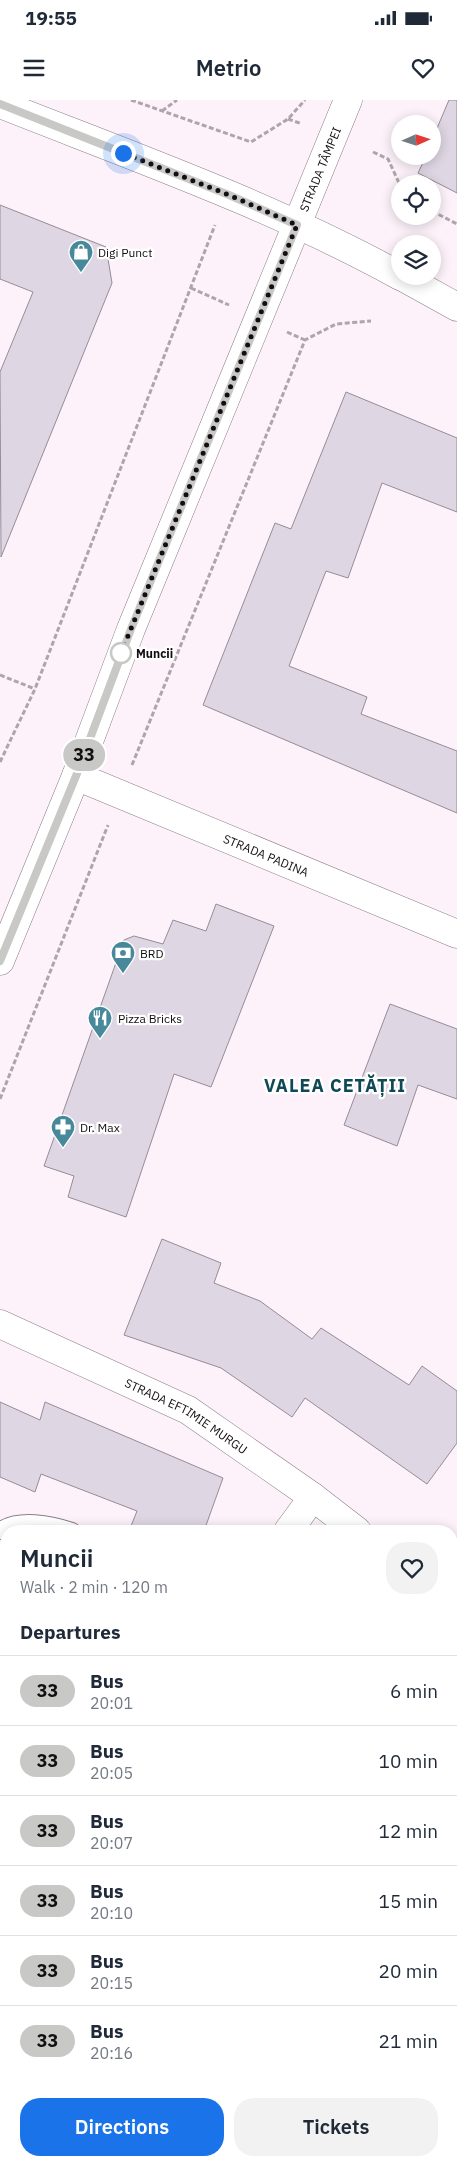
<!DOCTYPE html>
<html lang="en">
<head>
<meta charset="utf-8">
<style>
  :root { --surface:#fff; --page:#f2f2f3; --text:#1f2937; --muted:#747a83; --line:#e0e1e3; --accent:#1a73e8 }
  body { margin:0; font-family:"IBM Plex Sans",sans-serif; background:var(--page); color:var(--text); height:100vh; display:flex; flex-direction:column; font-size:19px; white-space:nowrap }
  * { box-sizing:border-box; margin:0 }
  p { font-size:16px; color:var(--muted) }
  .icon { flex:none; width:28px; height:28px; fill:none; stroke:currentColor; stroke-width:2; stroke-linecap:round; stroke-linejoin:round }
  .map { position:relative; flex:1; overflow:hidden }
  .panel { position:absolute; left:0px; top:1425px; width:458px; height:641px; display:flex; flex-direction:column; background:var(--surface); border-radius:20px 20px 0 0; box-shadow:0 2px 12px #0003 }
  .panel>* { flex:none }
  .badge { padding:0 10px; border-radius:16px; font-size:18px; line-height:32px }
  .needle { width:32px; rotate:87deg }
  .buttons { position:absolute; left:391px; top:15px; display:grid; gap:10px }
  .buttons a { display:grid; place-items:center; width:50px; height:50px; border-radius:50%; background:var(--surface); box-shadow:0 2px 12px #0003; font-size:25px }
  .you { position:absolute; width:25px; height:25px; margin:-12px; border:4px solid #fff; border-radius:50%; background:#1a73e8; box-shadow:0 0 0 8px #1a73e833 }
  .map>.badge { position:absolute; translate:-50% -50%; box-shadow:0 0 0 2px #fff }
  h2 { padding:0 20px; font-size:19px; line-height:45px }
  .round { display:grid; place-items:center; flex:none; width:52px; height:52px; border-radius:20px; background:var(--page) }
  .overview { display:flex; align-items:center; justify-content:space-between; height:85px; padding:0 20px }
  h1 { font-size:24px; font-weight:600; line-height:38px }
  .cta { display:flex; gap:10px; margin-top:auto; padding:10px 20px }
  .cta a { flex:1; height:58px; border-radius:20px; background:var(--accent); color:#fff; font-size:20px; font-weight:600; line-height:58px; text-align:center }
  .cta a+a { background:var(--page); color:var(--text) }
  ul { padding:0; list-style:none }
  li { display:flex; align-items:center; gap:15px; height:70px; padding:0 20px; border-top:1px solid var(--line) }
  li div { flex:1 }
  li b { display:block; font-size:19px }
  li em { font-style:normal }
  li .badge { min-width:55px; font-weight:700; text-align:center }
  .status { display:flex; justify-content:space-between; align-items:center; height:35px; padding:0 25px; background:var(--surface); direction:ltr }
  .status svg { height:14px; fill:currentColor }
  header { display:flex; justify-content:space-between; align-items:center; height:65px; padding:0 20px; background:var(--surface); font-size:22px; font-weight:600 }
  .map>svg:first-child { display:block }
  .building { fill:#dfd6e4; stroke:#948c99 }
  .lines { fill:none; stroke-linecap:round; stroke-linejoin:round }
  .service-casing { stroke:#8b7e86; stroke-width:18 }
  .minor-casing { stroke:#8b7e86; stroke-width:29 }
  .tertiary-casing { stroke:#8b7e86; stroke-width:29 }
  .secondary-casing { stroke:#8b7e86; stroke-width:29 }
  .path { stroke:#aea5ab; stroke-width:3; stroke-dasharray:5 2.5; stroke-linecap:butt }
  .service { stroke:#fff; stroke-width:16 }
  .minor { stroke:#fff; stroke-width:28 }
  .tertiary { stroke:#fff; stroke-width:28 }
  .secondary { stroke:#fff; stroke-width:28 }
  .line-casing { stroke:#fff; stroke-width:11 }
  .line { stroke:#c8c8c6; stroke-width:8 }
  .walk { stroke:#130e11; stroke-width:5; stroke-dasharray:0 9 }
  .stop-dot { fill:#fff; stroke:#c8c8c6; stroke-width:2.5 }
  .labels { text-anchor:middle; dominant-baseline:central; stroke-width:4.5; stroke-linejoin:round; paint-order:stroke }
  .street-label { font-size:12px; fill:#130e11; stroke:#fff }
  .poi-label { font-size:12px; fill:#130e11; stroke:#fff; text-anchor:start }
  .stop-label { font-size:12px; font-weight:bold; fill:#130e11; stroke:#fff; text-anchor:start }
  .district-label { font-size:18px; font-weight:bold; letter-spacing:1px; fill:#104956; stroke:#fff }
</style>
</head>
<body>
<div class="status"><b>19:55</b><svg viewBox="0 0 49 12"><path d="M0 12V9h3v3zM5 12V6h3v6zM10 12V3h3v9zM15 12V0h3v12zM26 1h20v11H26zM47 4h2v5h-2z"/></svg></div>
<header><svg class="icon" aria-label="menu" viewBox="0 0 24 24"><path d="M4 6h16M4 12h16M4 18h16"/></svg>Metrio<svg class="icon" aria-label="heart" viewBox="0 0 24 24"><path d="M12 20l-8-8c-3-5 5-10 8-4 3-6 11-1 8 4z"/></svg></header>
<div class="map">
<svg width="457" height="2066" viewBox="0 0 457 2066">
  <rect width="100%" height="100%" fill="#fef2fa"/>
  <g class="building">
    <polygon points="449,0 457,0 457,93 418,73 426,56 432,56 432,40"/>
    <polygon points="0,105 106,147 112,183 1,457 0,272 33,192 0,179"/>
    <polygon points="346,292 457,338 457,412 382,383 348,478 326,471 289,566 367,597 361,614 457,651 457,713 203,605 275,423 291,429"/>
    <polygon points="216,804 274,826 211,987 174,974 126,1117 68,1097 74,1076 44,1066 124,840 134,836 163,844 173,820 206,831"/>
    <polygon points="390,904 457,929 457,999 418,985 397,1046 344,1025"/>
    <polygon points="162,1139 221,1163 214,1183 260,1201 312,1239 321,1228 409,1285 422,1266 457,1291 457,1343 427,1384 305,1298 292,1317 221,1268 124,1235"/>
    <polygon points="0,1302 40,1320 45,1302 223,1378 204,1431 129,1431 137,1411 41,1374 35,1392 0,1377"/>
  </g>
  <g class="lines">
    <defs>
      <g id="service">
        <path d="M0,1431C17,1417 52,1424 72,1431"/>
        <polyline points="451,1735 457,1740"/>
      </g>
      <g id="minor">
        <path id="s1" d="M76,676L457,834"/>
        <path id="s2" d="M0,1224L188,1310L313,1397L357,1431"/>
        <polyline points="288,1431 313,1397"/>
        <polyline points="451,1505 457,1509"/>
        <polyline points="451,1783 457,1777"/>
        <polyline points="0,1785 6,1780"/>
        <polyline points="0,1962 6,1969"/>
        <polyline points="88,2060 93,2066"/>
        <polyline points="210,2066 215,2060"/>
      </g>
      <g id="tertiary">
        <path id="s3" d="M0,861L76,676L131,529L348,0"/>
      </g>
      <g id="secondary">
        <path d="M0,4C134,57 273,106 400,176"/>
        <polyline points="401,176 457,207"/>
      </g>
    </defs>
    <use href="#service" class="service-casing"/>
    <use href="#minor" class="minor-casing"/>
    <use href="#tertiary" class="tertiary-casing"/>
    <use href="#secondary" class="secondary-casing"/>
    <g class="path">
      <polyline points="131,0 251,42 288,19 305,0"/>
      <polyline points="162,11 177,0"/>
      <polyline points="288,19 302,24"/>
      <polyline points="373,52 388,59 400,85"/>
      <polyline points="432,111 457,124"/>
      <polyline points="191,188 229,205"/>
      <polyline points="287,232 305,240"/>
      <polyline points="0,575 35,589"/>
      <polyline points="0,662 35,589 215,125"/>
      <polyline points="132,665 305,240 336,224 371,221"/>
      <polyline points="0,999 108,725"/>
      <polyline points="0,2005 6,2012"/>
      <polyline points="48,2060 54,2066"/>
    </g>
    <use href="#service" class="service"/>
    <use href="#minor" class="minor"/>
    <use href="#tertiary" class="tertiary"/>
    <use href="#secondary" class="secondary"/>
  </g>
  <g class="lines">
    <defs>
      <polyline id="line" points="0,4 229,95 297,125 131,529 76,676 0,861"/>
    </defs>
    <use href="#line" class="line-casing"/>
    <use href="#line" class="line"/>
    <polyline class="walk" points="121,553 297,125 229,95 123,53"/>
  </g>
  <defs>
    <symbol id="shop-pin" viewBox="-11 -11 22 30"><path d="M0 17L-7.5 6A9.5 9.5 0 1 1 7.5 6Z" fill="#47899b" stroke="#fff"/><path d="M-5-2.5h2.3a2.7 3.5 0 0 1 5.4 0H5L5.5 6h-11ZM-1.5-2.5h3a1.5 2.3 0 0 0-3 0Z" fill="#fff"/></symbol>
    <symbol id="bank-pin" viewBox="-11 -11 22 30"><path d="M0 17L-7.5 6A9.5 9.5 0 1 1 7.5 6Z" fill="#47899b" stroke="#fff"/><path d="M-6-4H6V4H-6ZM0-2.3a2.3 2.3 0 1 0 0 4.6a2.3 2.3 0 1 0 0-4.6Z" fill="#fff"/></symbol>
    <symbol id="restaurant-pin" viewBox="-11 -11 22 30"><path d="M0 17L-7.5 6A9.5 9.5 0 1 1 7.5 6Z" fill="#47899b" stroke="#fff"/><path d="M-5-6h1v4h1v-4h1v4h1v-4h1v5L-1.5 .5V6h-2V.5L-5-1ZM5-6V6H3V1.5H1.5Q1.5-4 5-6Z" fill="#fff"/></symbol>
    <symbol id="pharmacy-pin" viewBox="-11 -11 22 30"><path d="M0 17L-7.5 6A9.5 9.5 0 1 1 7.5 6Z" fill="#47899b" stroke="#fff"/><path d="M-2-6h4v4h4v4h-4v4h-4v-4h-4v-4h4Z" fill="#fff"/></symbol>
  </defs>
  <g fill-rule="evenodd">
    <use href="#shop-pin" x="67" y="138" width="28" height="38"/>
    <use href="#bank-pin" x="109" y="839" width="28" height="38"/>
    <use href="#restaurant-pin" x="86" y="904" width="28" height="38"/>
    <use href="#pharmacy-pin" x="49" y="1013" width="28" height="38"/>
  </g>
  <circle class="stop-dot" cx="121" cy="553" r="10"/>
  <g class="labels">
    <g class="street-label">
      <text stroke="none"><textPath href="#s3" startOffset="854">STRADA TÂMPEI</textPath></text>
      <text stroke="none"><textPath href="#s1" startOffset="206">STRADA PADINA</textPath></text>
      <text stroke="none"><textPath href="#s2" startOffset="208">STRADA EFTIMIE MURGU</textPath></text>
    </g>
    <g class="poi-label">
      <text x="98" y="152">Digi Punct</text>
      <text x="140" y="853">BRD</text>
      <text x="118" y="918">Pizza Bricks</text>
      <text x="80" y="1027">Dr. Max</text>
    </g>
    <g class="stop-label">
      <text x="136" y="553">Muncii</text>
    </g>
    <g class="district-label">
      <text x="335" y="985">VALEA CETĂȚII</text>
    </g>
  </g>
</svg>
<div class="buttons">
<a><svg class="needle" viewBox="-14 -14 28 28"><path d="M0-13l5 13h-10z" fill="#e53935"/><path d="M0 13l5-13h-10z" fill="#747a83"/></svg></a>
<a><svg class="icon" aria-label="locate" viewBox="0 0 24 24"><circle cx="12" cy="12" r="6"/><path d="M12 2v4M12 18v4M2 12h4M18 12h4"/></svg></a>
<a><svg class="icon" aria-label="layers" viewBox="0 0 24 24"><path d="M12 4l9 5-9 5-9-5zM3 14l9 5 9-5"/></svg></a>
</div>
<div class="you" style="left:123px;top:53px"></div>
<b class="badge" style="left:84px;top:655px;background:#c8c8c6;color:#111">33</b>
<section class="panel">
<div class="overview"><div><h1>Muncii</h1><p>Walk · 2 min · 120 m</p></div><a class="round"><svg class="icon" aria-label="heart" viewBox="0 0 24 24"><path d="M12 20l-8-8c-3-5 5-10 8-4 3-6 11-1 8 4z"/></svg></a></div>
<h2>Departures</h2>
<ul>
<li><span class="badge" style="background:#c8c8c6;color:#111">33</span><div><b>Bus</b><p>20:01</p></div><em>6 min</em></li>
<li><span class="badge" style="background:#c8c8c6;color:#111">33</span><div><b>Bus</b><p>20:05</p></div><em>10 min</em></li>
<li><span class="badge" style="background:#c8c8c6;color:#111">33</span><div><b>Bus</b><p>20:07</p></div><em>12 min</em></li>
<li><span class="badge" style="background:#c8c8c6;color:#111">33</span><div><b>Bus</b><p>20:10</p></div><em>15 min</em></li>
<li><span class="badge" style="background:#c8c8c6;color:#111">33</span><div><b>Bus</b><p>20:15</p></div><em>20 min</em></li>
<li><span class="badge" style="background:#c8c8c6;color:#111">33</span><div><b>Bus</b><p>20:16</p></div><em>21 min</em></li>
</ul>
<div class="cta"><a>Directions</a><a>Tickets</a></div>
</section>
</div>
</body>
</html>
